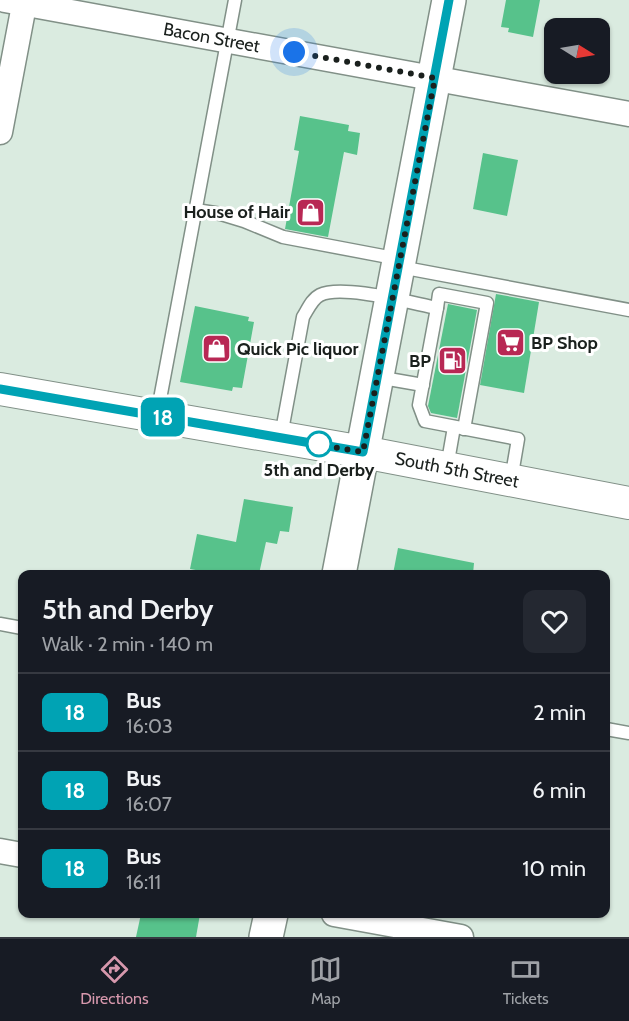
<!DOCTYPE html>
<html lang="en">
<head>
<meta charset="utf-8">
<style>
  :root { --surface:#171b24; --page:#242831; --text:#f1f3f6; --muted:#9ea1a6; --line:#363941; --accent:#d798ad }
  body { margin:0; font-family:Cabin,sans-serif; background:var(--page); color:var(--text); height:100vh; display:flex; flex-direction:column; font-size:22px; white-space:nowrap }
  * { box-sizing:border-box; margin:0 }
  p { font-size:20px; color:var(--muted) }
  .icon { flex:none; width:33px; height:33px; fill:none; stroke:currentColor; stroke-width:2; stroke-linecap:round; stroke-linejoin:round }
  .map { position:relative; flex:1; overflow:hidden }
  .sheet { position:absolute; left:18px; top:570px; width:592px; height:348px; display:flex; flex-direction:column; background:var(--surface); border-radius:12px; box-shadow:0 2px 4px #0004 }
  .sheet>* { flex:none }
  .badge { padding:0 12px; border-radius:9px; font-size:21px; line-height:39px }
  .needle { width:39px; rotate:101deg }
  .buttons { position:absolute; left:544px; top:18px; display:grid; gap:12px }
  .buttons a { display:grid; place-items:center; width:66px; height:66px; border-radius:12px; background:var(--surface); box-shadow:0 2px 4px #0004; font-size:30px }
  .you { position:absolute; width:30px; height:30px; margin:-15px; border:4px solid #fff; border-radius:50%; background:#1a73e8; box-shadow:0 0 0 9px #1a73e833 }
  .map>.badge { position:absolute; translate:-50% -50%; box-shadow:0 0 0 3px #fff }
  .round { display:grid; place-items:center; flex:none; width:63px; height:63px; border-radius:12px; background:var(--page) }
  .headline { display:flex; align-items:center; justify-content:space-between; height:102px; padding:0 24px }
  h1 { font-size:28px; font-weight:600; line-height:45px }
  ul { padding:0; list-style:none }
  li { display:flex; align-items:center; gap:18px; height:78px; padding:0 24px; border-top:2px solid var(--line) }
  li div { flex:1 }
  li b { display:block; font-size:22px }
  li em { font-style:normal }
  li .badge { min-width:66px; font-weight:700; text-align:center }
  .menu { display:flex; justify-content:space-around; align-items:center; height:84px; border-top:2px solid var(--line); background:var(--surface); font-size:16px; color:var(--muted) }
  .menu a { display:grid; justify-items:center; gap:3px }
  .menu .active { color:var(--accent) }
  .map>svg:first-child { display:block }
  .building { fill:#57c28b }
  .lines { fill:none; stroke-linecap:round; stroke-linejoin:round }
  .service-casing { stroke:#819087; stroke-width:15 }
  .minor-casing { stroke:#819087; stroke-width:27 }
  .tertiary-casing { stroke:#819087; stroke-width:34 }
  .secondary-casing { stroke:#819087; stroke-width:36 }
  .service { stroke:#fff; stroke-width:12 }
  .minor { stroke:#fff; stroke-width:24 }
  .tertiary { stroke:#fff; stroke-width:32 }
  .secondary { stroke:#fff; stroke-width:33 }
  .line-casing { stroke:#fff; stroke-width:14 }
  .line { stroke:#00a3b4; stroke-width:9 }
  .walk { stroke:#1a201d; stroke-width:6; stroke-dasharray:0 10.8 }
  .stop-dot { fill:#fff; stroke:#00a3b4; stroke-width:3 }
  .labels { text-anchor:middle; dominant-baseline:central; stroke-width:6; stroke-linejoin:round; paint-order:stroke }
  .street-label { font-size:18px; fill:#1a201d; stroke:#fff }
  .poi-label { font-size:18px; font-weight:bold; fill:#1a201d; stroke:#fff; text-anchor:end }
  .stop-label { font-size:18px; font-weight:bold; fill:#1a201d; stroke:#fff }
</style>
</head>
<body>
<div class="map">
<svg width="629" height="937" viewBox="0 0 629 937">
  <rect width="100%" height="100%" fill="#daebe0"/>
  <g class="building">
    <polygon points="506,0 540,0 533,37 508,32 509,28 501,27"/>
    <polygon points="300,116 349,125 348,131 360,133 357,155 344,152 328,237 285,229 299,151 294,150"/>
    <polygon points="483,153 518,160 507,216 473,209"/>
    <polygon points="496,294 539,302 524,393 480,385"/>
    <polygon points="448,304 477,310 457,418 431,413 428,406"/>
    <polygon points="195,306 249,317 248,321 254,322 242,388 233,387 232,391 180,382"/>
    <polygon points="244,499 293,507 289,532 280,531 277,544 266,542 259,574 218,574 190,569 197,534 236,542"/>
    <polygon points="398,548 474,563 473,574 393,574"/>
    <polygon points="141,914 200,914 196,937 136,937"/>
  </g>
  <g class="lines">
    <defs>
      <g id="service">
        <polyline points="196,210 221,214 244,221 283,237 399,259"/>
        <polyline points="400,267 629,310"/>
        <polyline points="437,308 439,294 487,303 464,429"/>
        <polyline points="377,377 423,385"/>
        <polyline points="157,415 235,0"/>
        <path d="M281,436L303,317C308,309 312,299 320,295C342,284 411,303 437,308L419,405L425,421L518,439L511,480"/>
        <polyline points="447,467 454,427"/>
        <polyline points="0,624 22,628"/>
        <polyline points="606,729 629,733"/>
      </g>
      <g id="minor">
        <path id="s1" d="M5,0L629,114"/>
        <polyline points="0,132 25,0"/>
        <polyline points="0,851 22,855"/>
        <polyline points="334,914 461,937"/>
      </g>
      <g id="tertiary">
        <path id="s2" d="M0,389L363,452L629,503"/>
      </g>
      <g id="secondary">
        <polyline points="339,574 449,0"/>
        <polyline points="266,937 271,914"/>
      </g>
    </defs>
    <use href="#service" class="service-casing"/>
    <use href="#minor" class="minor-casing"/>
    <use href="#tertiary" class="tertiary-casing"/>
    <use href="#secondary" class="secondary-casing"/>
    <use href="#service" class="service"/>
    <use href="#minor" class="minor"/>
    <use href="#tertiary" class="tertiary"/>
    <use href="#secondary" class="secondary"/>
  </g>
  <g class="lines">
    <defs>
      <polyline id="line" points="0,389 363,452 449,0"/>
    </defs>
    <use href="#line" class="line-casing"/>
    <use href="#line" class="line"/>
    <polyline class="walk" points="294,52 435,78 363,452 315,444 319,444"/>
  </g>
  <defs>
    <symbol id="shop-square" viewBox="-11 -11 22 22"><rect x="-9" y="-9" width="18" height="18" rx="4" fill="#b82854" stroke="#fff"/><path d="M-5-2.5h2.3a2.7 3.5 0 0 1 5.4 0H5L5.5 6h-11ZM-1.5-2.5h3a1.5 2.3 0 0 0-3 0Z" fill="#fff"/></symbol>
    <symbol id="supermarket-square" viewBox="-11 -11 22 22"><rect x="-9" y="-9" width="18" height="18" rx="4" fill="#b82854" stroke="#fff"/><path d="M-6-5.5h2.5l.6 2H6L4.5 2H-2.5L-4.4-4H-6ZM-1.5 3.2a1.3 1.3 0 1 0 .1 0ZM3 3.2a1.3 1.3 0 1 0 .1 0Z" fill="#fff"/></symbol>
    <symbol id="fuel-square" viewBox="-11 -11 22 22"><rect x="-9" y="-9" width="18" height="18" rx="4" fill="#b82854" stroke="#fff"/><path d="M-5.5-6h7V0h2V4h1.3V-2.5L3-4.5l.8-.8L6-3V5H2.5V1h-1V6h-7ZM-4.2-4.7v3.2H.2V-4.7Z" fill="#fff"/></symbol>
  </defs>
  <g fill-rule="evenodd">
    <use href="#shop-square" x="294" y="196" width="33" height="33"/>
    <use href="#supermarket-square" x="494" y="326" width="33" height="33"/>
    <use href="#shop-square" x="200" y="332" width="33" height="33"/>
    <use href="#fuel-square" x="436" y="344" width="33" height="33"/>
  </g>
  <circle class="stop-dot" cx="319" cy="444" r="12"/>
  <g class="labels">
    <g class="street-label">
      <text stroke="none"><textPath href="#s1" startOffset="210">Bacon Street</textPath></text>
      <text stroke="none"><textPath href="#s2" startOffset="464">South 5th Street</textPath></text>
    </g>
    <g class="poi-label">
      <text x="290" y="212">House of Hair</text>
      <text x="531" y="343" text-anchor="start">BP Shop</text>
      <text x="237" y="349" text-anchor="start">Quick Pic liquor</text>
      <text x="431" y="361">BP</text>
    </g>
    <g class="stop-label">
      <text x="319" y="470">5th and Derby</text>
    </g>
  </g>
</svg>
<div class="buttons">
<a><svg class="needle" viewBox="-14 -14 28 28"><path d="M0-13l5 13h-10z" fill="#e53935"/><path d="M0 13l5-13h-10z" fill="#9ea1a6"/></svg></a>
</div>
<div class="you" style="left:294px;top:52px"></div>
<b class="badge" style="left:163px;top:417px;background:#00a3b4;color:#fff">18</b>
<section class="sheet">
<div class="headline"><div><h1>5th and Derby</h1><p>Walk · 2 min · 140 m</p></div><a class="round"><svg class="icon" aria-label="heart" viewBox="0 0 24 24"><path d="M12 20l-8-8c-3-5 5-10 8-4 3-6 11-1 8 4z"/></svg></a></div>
<ul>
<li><span class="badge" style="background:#00a3b4;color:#fff">18</span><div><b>Bus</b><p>16:03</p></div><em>2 min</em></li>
<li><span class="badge" style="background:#00a3b4;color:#fff">18</span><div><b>Bus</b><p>16:07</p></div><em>6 min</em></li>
<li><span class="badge" style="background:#00a3b4;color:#fff">18</span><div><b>Bus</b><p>16:11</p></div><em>10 min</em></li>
</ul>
</section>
</div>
<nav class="menu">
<a class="active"><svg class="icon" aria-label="directions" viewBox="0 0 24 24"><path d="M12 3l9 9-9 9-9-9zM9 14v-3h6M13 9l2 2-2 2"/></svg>Directions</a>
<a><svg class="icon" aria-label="map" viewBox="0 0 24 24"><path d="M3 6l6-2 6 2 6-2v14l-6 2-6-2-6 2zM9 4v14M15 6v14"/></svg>Map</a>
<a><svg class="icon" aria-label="tickets" viewBox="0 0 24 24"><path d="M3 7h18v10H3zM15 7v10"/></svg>Tickets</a>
</nav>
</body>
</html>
